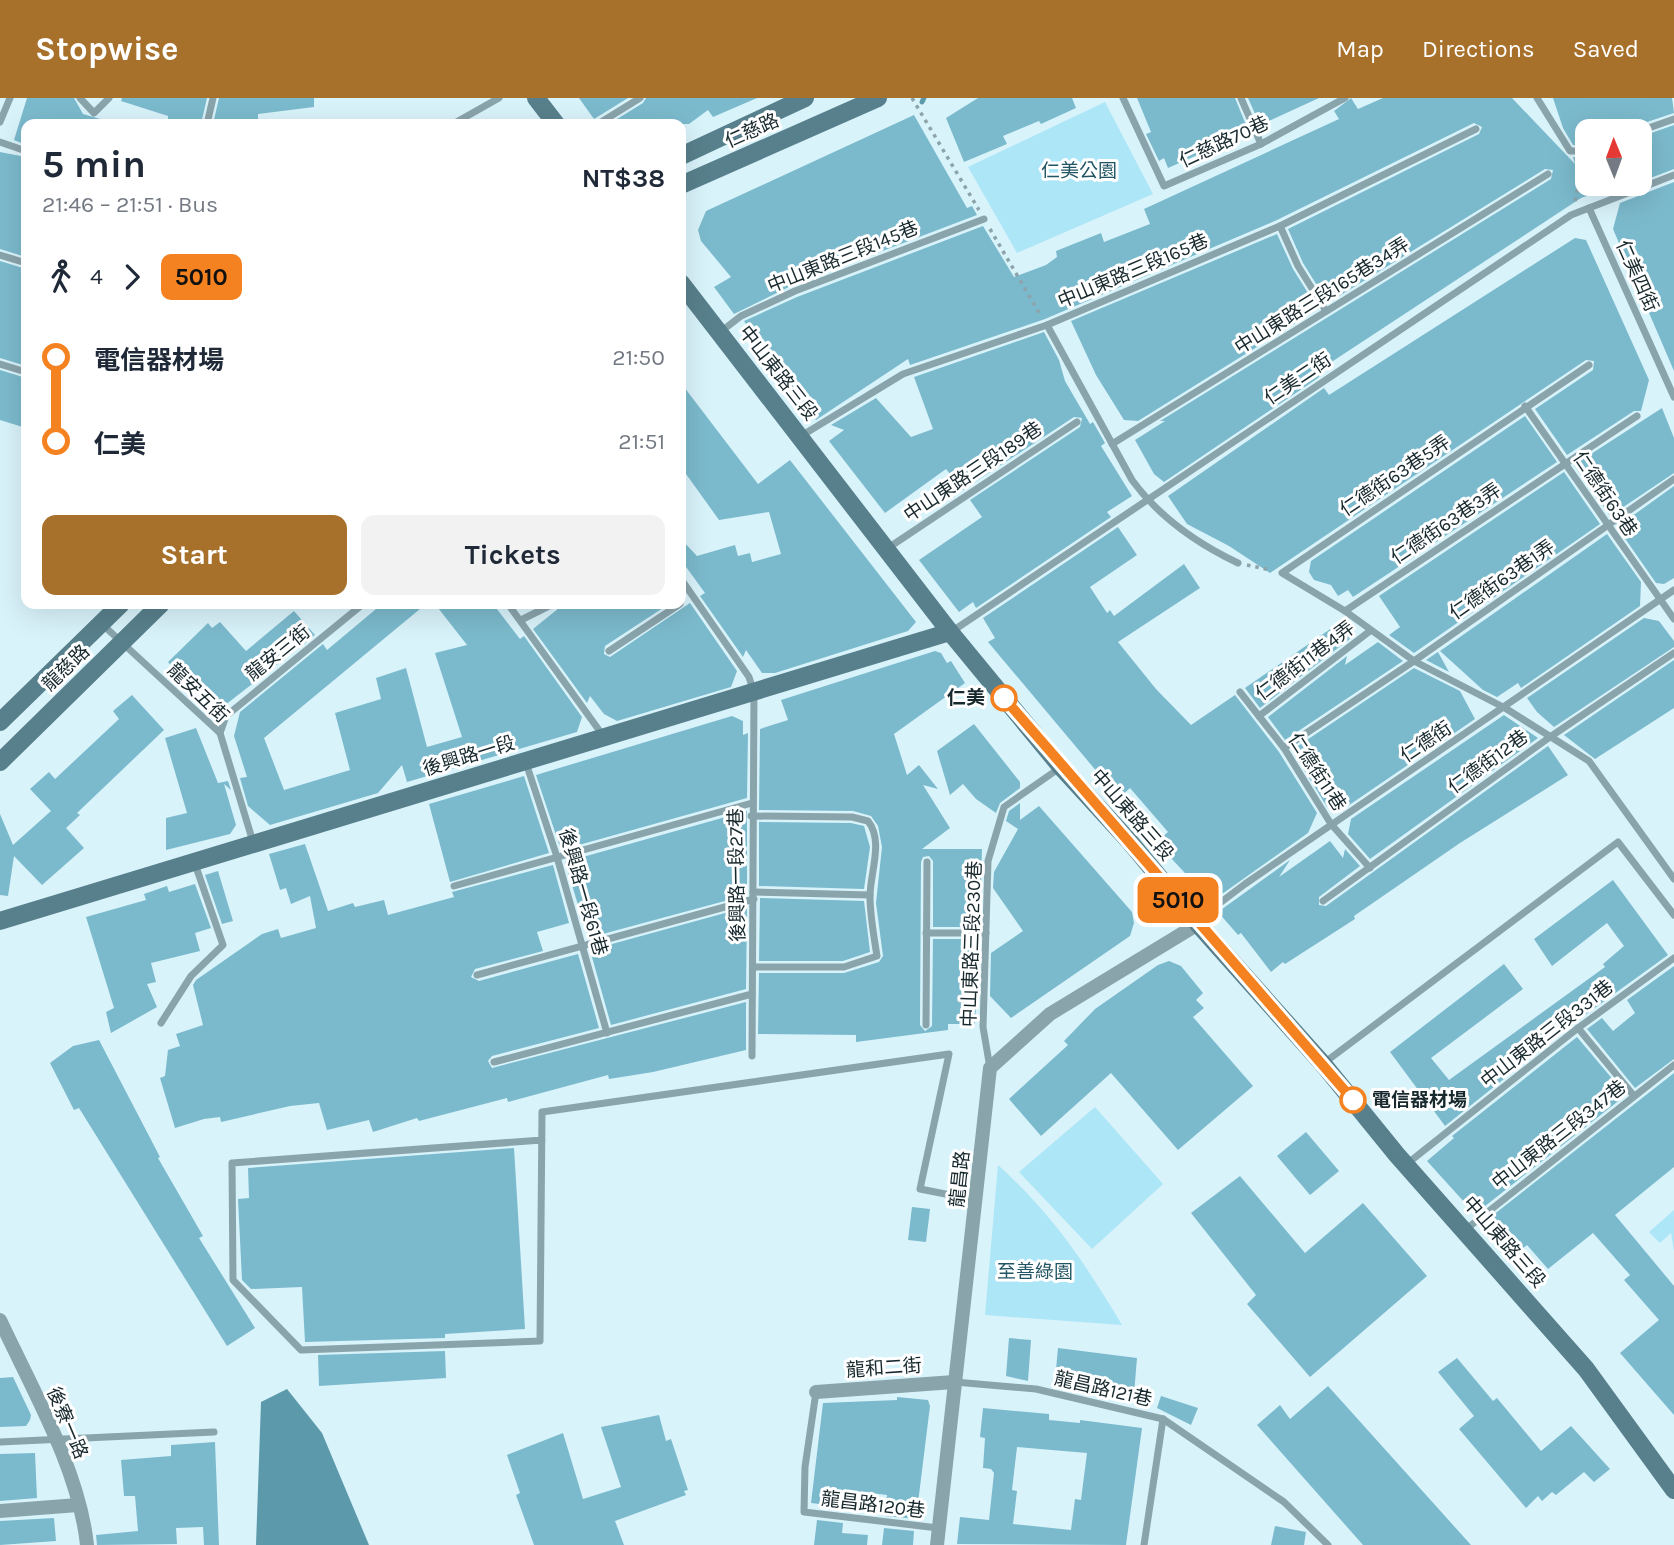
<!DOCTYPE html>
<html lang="en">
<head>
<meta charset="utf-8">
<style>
  :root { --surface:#fff; --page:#f2f2f3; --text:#1f2937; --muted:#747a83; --accent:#a7702b }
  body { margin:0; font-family:Karla,"Noto Sans TC",sans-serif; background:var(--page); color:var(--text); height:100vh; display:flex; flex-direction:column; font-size:26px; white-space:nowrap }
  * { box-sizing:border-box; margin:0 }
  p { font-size:23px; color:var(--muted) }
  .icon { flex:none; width:38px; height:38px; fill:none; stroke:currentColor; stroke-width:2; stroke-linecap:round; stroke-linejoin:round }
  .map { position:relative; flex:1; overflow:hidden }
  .details { position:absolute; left:21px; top:21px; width:665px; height:490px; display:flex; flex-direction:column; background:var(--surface); border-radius:14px; box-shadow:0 7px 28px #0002 }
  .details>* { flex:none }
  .badge { padding:0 14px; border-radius:10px; font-size:24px; line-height:46px }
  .needle { width:46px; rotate:359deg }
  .tools { position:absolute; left:1575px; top:21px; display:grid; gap:14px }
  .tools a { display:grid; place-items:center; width:77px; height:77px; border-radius:14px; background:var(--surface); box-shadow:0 7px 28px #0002; font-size:35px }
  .map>.badge { position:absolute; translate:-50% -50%; box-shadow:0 0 0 4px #fff }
  .legs { display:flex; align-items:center; gap:10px; height:77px; padding:0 21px; font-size:23px }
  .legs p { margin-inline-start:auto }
  .head { display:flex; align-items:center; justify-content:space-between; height:119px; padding:0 21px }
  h1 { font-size:38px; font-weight:700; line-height:52px }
  .action { display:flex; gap:14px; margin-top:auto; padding:14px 21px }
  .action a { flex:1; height:80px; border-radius:14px; background:var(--accent); color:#fff; font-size:28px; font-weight:700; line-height:80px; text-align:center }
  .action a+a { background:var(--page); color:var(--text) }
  ul { padding:0 21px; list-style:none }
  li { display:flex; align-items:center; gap:24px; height:84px; font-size:26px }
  li i { display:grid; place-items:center; width:10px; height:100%; margin:0 9px; background:currentColor }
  li i::after { content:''; width:18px; height:18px; margin:-9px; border:5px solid; border-radius:50%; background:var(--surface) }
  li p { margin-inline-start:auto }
  li:first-child i { background:linear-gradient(#0000 50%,currentColor 0) }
  li:last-child i { background:linear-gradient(currentColor 50%,#0000 0) }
  header { display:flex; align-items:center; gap:42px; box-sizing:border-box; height:98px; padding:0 35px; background:var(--accent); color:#fff }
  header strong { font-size:33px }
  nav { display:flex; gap:38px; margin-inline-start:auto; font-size:24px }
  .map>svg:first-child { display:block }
  .green { fill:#ade6f7 }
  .water { fill:#5b99ab }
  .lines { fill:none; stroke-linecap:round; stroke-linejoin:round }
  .stream { stroke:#5b99ab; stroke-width:5 }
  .building { fill:#7bbacd; fill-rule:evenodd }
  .path { stroke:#8da3aa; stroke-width:3.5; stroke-dasharray:3.5 5; stroke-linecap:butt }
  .lane { stroke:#8aa4ac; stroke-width:7 }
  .street { stroke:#8aa4ac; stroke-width:14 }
  .secondary { stroke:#58808c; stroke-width:18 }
  .line-1-casing { stroke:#fff; stroke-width:16 }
  .line-1 { stroke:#f58220; stroke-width:10 }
  .stop-1-dot { fill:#fff; stroke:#f58220; stroke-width:3.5 }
  .labels { text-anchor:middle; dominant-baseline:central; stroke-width:6; stroke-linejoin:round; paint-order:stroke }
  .street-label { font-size:19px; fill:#18292e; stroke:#fff }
  .park-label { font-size:19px; fill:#215564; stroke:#fff }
  .stop-label { font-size:19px; font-weight:bold; fill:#18292e; stroke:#fff; text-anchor:end }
</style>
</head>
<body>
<header>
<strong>Stopwise</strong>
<nav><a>Map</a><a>Directions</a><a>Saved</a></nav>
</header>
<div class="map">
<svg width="1674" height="1447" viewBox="0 0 1674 1447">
  <rect width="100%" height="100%" fill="#d9f3fb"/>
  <g class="green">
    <polygon points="1105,4 1153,96 1017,155 968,69"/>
    <polygon points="1095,1009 1163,1086 1092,1151 1019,1074"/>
    <path d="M998,1067C1053,1117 1085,1165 1122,1227L985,1217Z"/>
    <polygon points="1674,1112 1674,1154 1671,1135 1660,1145 1649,1134"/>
  </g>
  <polygon class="water" points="287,1291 322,1335 369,1447 256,1447 261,1304"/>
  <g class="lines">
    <polyline class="stream" points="922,4 924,0"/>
  </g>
  <g class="building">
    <polygon points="27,0 74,0 83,16 107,23 106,26 26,26 26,47 14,42"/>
    <polygon points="122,0 207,0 201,26 168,26 168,18 121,3"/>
    <polygon points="219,0 314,0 314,9 258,16 258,26 213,26"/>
    <polygon points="579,0 628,0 594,21"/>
    <polygon points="646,0 757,0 713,19 708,12 689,26 609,26 643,5"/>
    <polygon points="978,0 1072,0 1076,10 1041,26 1039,23 1003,38 1007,46 964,64 946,20"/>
    <polygon points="1137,0 1235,0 1249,34 1168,70 1164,60 1159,63 1146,36 1151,34"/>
    <polygon points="1248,0 1319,0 1260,27"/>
    <polygon points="1351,0 1358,11 1383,0 1512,0 1575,66 1573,59 1587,59 1587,86 1615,86 1615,88 1581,100 1330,265 1318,280 1164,384 1154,376 1135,342 1165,323 1160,323 1551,81 1553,72 1545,71 1328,205 1303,165 1288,131 1479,36 1482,29 1474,25 1277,122 1045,221 910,267 908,261 816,322 775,275 777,273 744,223 797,199 983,128 1014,179 1046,167 1057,159 1056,153 1101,135 1104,144 1150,126 1144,111 1339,21 1334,13"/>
    <polygon points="1553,0 1672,0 1674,15 1638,27 1634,33 1587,33 1587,47 1573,47 1563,30"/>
    <polygon points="914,17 967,110 972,108 977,117 793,187 734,216 714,189 731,179 701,143 698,132 706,113"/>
    <polygon points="1674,27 1674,71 1640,84 1640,39"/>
    <polygon points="0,54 26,59 26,159 0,151"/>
    <polygon points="1674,84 1674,273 1613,131 1620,105"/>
    <polygon points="1277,136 1293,171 1318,211 1138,323 1124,322 1096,277 1071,223"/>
    <polygon points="1575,140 1586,142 1649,282 1641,313 1634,313 1567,357 1535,311 1593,272 1594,263 1586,262 1270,475 1229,448 1187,426 1168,398 1324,290 1329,297"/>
    <polygon points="0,163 26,171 26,268 0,260"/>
    <polygon points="1044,234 1059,262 1065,283 1090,326 1093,324 1105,345 1101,348 1132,398 1107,414 1111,419 976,510 973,504 959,514 919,462 982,419 970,402 1080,329 1082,320 1074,319 963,392 946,371 885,415 829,343 844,332 831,327 876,300 911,339 933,331 914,279"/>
    <polygon points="0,272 26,280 26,330 0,322"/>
    <polygon points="681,285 758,386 790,362 916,524 908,533 775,575 762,575 746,552 743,559 700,498 705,495 681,462 681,441 697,458 735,447 738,458 750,455 752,464 781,456 769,414 719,422 681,369"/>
    <polygon points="1662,310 1674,340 1674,375 1610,418 1574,367"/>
    <polygon points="1525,318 1557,364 1353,499 1348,492 1338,498 1331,487 1314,482 1309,474 1311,463"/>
    <polygon points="1564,374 1600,426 1414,555 1389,537 1400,529 1379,498"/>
    <polygon points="1674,388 1674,480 1664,486 1656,485 1617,429"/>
    <polygon points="1118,429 1137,457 1090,489 1107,515 1110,512 1114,518 1184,466 1200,490 1118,544 1156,591 1191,627 1235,597 1279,654 1317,715 1308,735 1208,806 1198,789 1156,744 1168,734 1130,690 1119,700 988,544 995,540 983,520"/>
    <polygon points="1607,436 1641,484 1640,508 1521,590 1518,585 1497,599 1483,592 1440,553"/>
    <polygon points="690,505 737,573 731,589 617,623 604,616 590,598 587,605 533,531 564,506 669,506 605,548 604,556 610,559"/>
    <polygon points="382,506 426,506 264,640 284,692 350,672 335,615 381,601 376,580 406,570 427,649 462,639 435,555 467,547 435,506 493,506 520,541 524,538 582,619 577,634 407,684 402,667 378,695 270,727 248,708 240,680 247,679 234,638 240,614 323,546 327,552"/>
    <polygon points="294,513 315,537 220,611 214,604 209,605 198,593 194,596 168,564 208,525 212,530 220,524 246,553"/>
    <polygon points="1644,520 1659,523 1674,543 1674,549 1554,629 1537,614 1527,600"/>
    <polygon points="1336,527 1352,535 1351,540 1260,610 1245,590"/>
    <polygon points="1378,544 1403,563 1285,642 1268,619 1347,558 1345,567"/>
    <polygon points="935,553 941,555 947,565 951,563 965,585 894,636 907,677 919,667 938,691 923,687 950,730 922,751 982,751 980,829 933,829 933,763 929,758 923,759 921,764 920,927 925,933 932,928 933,841 980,841 975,926 948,926 948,932 856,944 856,937 758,936 759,875 844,875 879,864 883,858 876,805 882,749 878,728 871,718 853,713 759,712 760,631 788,622 781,602"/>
    <polygon points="1438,554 1449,574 1426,562"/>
    <polygon points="1674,562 1674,610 1595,661 1564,637"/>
    <polygon points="1414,570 1460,593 1475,621 1342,712 1327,709 1292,652"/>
    <polygon points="132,597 164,632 77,715 80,717 66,730 84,750 42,787 14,758 8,798 0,797 0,716 13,747 51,713 30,691 49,674 55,681 119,621 113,613"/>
    <polygon points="1504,617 1538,640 1370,761 1348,736 1351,721"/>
    <polygon points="732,618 743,623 743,637 748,635 747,700 561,752 536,677"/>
    <polygon points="974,626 1020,684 1020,690 1000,705 996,715 976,701 963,686 950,697 937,653"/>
    <polygon points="196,630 218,685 228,683 231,692 224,686 236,727 230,736 166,752 166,720 187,715 165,640"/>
    <polygon points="1548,648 1568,677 1460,745 1354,818 1355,821 1285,866 1283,864 1271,874 1241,835 1238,837 1218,814 1290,762 1279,779 1330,743 1343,760 1345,751 1360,768 1319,799 1319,807 1326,808"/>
    <polygon points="524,678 549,755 450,784 429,706"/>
    <polygon points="1020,705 1020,722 1039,708 1132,814 1134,825 1130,838 1011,920 990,898 991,855 1023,833 993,790 994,774 1018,731 1006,723 1009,713"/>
    <polygon points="747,713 747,797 588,840 565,764"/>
    <polygon points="759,724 851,725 864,728 870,749 864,791 759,788"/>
    <polygon points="305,746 328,813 353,805 355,809 384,802 388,817 454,799 452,794 553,767 569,825 537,834 543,853 475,871 471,879 479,883 578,856 599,930 492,958 488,963 492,970 746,904 746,952 653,974 609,981 608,977 508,1004 507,1000 419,1023 417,1020 373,1034 369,1022 327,1032 319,1005 290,1008 221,1024 220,1019 204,1021 175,1030 160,980 165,978 168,952 180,948 176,936 203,927 193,887 196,882 262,836 278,831 281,840 316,830 310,798 291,806 286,790 280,792 269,756"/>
    <polygon points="218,773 233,823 222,826 205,777"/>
    <polygon points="1613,782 1668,857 1574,925 1445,1028 1390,954 1504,866 1523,891 1431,960 1449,982 1605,869 1603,866 1624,848 1607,825 1552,868 1534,841"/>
    <polygon points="195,786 211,830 195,835 200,853 151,865 156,884 147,886 157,909 111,935 106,914 114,910 86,819 146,802 144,796 167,788 169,794"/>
    <polygon points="760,800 864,803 870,854 843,863 759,863"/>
    <polygon points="747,809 746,891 611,927 590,852"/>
    <polygon points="1169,863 1181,868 1203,895 1196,902 1204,910 1193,919 1253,988 1178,1052 1111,975 1041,1038 1009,1001 1068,947 1064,943 1095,911 1158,867"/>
    <polygon points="1674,868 1674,961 1635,990 1587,931 1602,920 1613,933 1635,915 1627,902"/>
    <polygon points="1577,939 1626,997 1475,1116 1427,1063 1454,1040 1452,1038"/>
    <polygon points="99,942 160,1059 158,1060 203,1138 199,1140 255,1230 227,1248 79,1010 74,1012 50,965 73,948"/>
    <polygon points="1674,975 1674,1069 1615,1117 1674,1188 1674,1317 1620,1255 1659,1222 1624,1182 1630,1177 1593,1135 1548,1171 1527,1147 1513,1159 1483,1125"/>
    <polygon points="1306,1034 1339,1073 1310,1097 1277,1058"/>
    <polygon points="514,1050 525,1231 445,1236 445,1240 305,1244 302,1189 251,1191 242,1182 238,1101 249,1100 248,1070"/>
    <polygon points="1240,1078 1305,1155 1363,1105 1427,1178 1310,1279 1247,1206 1256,1197 1191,1115"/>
    <polygon points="912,1109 930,1111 926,1144 908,1142"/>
    <polygon points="1009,1240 1031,1242 1028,1283 1006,1278"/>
    <polygon points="1058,1250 1137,1260 1134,1296 1091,1291 1091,1287 1055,1282"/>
    <polygon points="445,1253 446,1280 319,1288 318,1257"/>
    <polygon points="1457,1260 1493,1303 1497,1300 1541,1353 1571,1328 1610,1371 1594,1384 1584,1374 1556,1397 1552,1394 1542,1403 1538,1398 1526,1410 1459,1331 1474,1318 1438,1274"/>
    <polygon points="13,1279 31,1317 30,1322 26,1328 0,1329 0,1280"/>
    <polygon points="1328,1288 1471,1447 1363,1447 1257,1327 1280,1307 1290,1321"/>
    <polygon points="1161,1298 1198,1310 1191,1327 1157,1310"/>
    <polygon points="897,1299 928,1302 930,1308 916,1421 885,1418 887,1397 847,1392 844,1413 819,1410 819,1406 811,1405 823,1305 897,1302"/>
    <path d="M983,1310L1049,1316V1322L1080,1325V1322L1142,1330L1126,1447L957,1446L960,1419L989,1422L994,1375L991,1371L983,1370L985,1340L980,1339ZM1017,1349L1087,1355L1081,1402L1075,1401L1071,1432L1013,1426L1017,1393L1012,1392Z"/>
    <polygon points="659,1317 666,1343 671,1341 688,1392 684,1393 686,1397 615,1423 624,1447 534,1447 516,1397 520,1395 507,1357 563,1335 583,1401 621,1389 601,1329"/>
    <polygon points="215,1344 219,1447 204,1447 203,1429 176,1430 177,1446 97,1447 96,1437 138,1433 135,1398 124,1398 121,1362 171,1358 171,1347"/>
    <polygon points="35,1355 37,1400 0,1403 0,1356"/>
    <polygon points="54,1420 56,1443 0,1447 0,1423"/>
    <polygon points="817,1422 843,1425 842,1435 868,1437 867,1447 814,1447"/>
    <polygon points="1275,1428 1306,1434 1304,1447 1271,1447"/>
    <polygon points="884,1430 914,1433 913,1447 882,1447"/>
  </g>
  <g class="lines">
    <g class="path">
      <polyline points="912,0 979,112"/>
      <polyline points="1575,103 1584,62"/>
      <polyline points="990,131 1041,218"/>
      <polyline points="1247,467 1271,472"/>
    </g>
    <g class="lane">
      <polyline points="80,0 94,15 109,0"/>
      <polyline points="1123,0 1164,88 1261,46 1345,0"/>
      <polyline points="1241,0 1261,46"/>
      <polyline points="1537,0 1570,53 1587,53"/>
      <polyline points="0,24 10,0"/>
      <polyline points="207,26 213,0"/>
      <polyline points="453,26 499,0"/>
      <polyline points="598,26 640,0"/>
      <polyline points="1640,33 1674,21"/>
      <polyline points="0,44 26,53"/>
      <polyline points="1589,110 1674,299"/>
      <polyline points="1280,128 1298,168 1326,213"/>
      <polyline points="0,157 26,165"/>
      <path d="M1047,227L1132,382C1159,419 1198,446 1238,465"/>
      <polyline points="719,235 741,218 795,193 984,121"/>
      <polyline points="0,266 26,274"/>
      <polyline points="1589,267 1282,475 1345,513 1414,563 1505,610 1589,663 1674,781"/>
      <polyline points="1525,308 1674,521"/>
      <polyline points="801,338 903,276 1047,227 1280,128 1476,31"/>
      <polyline points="1112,346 1548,76"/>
      <polyline points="888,450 1077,324"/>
      <polyline points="681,481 749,579 754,595 752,958"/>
      <polyline points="508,506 604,639"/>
      <polyline points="1345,513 1637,318"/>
      <polyline points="521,522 553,506"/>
      <polyline points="103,527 220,635 253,744"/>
      <polyline points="951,534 1571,117 1674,77"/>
      <polyline points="609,553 680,506"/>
      <polyline points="1240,594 1284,650 1331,726 1370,770"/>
      <polyline points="1259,618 1370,533"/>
      <polyline points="220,635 226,618 363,506"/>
      <polyline points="1284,650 1414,563 1674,381"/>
      <polyline points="526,665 557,759 607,935"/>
      <path d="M751,718L852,719L868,723C884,743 870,775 870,798C870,818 874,839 877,858L844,869H754"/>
      <polyline points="454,788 752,705"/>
      <polyline points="753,794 870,797"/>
      <polyline points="1323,803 1550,639 1674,555"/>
      <polyline points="1199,826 1212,811 1245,786 1674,492"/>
      <polyline points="926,835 986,835"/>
      <polyline points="477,877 754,801"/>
      <polyline points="161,925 191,878 223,847 194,763"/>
      <polyline points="926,927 927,764"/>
      <polyline points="1578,930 1634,998"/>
      <polyline points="494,964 752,896"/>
      <polyline points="1324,965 1618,744 1674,817"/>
      <polyline points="990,970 983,929 988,763 1004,709 1061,669"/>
      <polyline points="542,1042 232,1065 233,1182 301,1252 540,1243 542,1014 949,956 920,1091 976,1102"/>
      <polyline points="1408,1065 1578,930 1674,860"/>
      <polyline points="1465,1132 1674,967"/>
      <polyline points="955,1284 1036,1291 1163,1321 1284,1404 1328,1447"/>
      <polyline points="816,1294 805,1369 804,1414 938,1430"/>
      <polyline points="0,1344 214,1334"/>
      <polyline points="1144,1447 1163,1321"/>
    </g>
    <g class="street">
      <path d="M0,1222C32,1291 79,1371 87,1447"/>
      <polyline points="816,1294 954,1284"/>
      <polyline points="0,1413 78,1407"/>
      <polyline points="937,1447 990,970 1050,916 1198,826"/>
    </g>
    <g class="secondary">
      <polyline points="536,0 556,26"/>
      <polyline points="681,58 805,0"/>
      <polyline points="681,87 878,0"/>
      <polyline points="681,185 950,534 1061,669 1130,744 1198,826 1323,966 1397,1057 1586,1271 1674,1392"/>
      <polyline points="0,624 121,506"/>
      <polyline points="0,664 161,506"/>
      <polyline points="0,823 950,534"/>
    </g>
  </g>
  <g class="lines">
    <defs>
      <polyline id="line-1" points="1004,600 1353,1002"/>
    </defs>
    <use href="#line-1" class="line-1-casing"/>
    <use href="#line-1" class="line-1"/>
  </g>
  <g class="stop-1-dot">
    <circle cx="1004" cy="600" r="12"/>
    <circle cx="1353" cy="1002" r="12"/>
  </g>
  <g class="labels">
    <g class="street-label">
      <text transform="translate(752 33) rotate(-24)">仁慈路</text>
      <text transform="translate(1224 44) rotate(-25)">仁慈路70巷</text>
      <text transform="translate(843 159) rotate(-22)">中山東路三段145巷</text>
      <text transform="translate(1133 173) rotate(-23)">中山東路三段165巷</text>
      <text transform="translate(1637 178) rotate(66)">仁美四街</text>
      <text transform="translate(1322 198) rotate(-32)">中山東路三段165巷34弄</text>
      <text transform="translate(778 275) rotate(52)">中山東路三段</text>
      <text transform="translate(1298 281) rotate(-34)">仁美二街</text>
      <text transform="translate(973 374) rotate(-34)">中山東路三段189巷</text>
      <text transform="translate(1395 378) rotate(-34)">仁德街63巷5弄</text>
      <text transform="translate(1605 396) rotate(56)">仁德街63巷</text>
      <text transform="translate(1446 426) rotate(-34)">仁德街63巷3弄</text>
      <text transform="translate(1502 482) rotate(-35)">仁德街63巷1弄</text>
      <text transform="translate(278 555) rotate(-39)">龍安三街</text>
      <text transform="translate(1305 563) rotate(-37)">仁德街11巷4弄</text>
      <text transform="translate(66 570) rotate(-44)">龍慈路</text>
      <text transform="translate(198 595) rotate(44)">龍安五街</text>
      <text transform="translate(1426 644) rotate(-34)">仁德街</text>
      <text transform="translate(469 658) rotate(-17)">後興路一段</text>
      <text transform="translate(1488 664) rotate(-36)">仁德街12巷</text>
      <text transform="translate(1317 674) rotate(57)">仁德街11巷</text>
      <text transform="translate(1132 717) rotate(49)">中山東路三段</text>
      <text transform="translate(737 777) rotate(-91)">後興路一段27巷</text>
      <text transform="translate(583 794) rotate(74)">後興路一段61巷</text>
      <text transform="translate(972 846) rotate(-88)">中山東路三段230巷</text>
      <text transform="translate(1547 936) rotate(-38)">中山東路三段331巷</text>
      <text transform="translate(1559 1037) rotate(-38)">中山東路三段347巷</text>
      <text transform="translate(960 1081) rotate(-84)">龍昌路</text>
      <text transform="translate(1504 1144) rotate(49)">中山東路三段</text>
      <text transform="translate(884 1270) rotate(-4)">龍和二街</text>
      <text transform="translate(1103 1291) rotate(13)">龍昌路121巷</text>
      <text transform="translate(67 1325) rotate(67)">後寮一路</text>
      <text transform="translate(873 1407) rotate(7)">龍昌路120巷</text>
    </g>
    <g class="park-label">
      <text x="1079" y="73">仁美公園</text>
      <text x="1035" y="1174">至善綠園</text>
    </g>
    <g class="stop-label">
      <text x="985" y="600">仁美</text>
      <text x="1372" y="1002" text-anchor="start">電信器材場</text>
    </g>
  </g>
</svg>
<div class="tools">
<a><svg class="needle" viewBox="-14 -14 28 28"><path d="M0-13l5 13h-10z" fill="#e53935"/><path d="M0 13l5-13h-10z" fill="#747a83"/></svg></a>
</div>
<b class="badge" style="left:1178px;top:802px;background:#f58220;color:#111">5010</b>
<section class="details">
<div class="head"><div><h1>5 min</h1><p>21:46 – 21:51 · Bus</p></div><b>NT$38</b></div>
<div class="legs"><svg class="icon" aria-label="walk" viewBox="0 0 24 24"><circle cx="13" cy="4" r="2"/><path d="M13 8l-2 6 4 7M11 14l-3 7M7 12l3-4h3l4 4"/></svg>4<svg class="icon" aria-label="forward" viewBox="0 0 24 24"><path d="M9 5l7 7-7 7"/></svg><b class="badge" style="background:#f58220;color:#111">5010</b></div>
<ul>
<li><i style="color:#f58220"></i><b>電信器材場</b><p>21:50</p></li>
<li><i style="color:#f58220"></i><b>仁美</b><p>21:51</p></li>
</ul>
<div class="action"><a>Start</a><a>Tickets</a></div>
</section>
</div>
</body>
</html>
